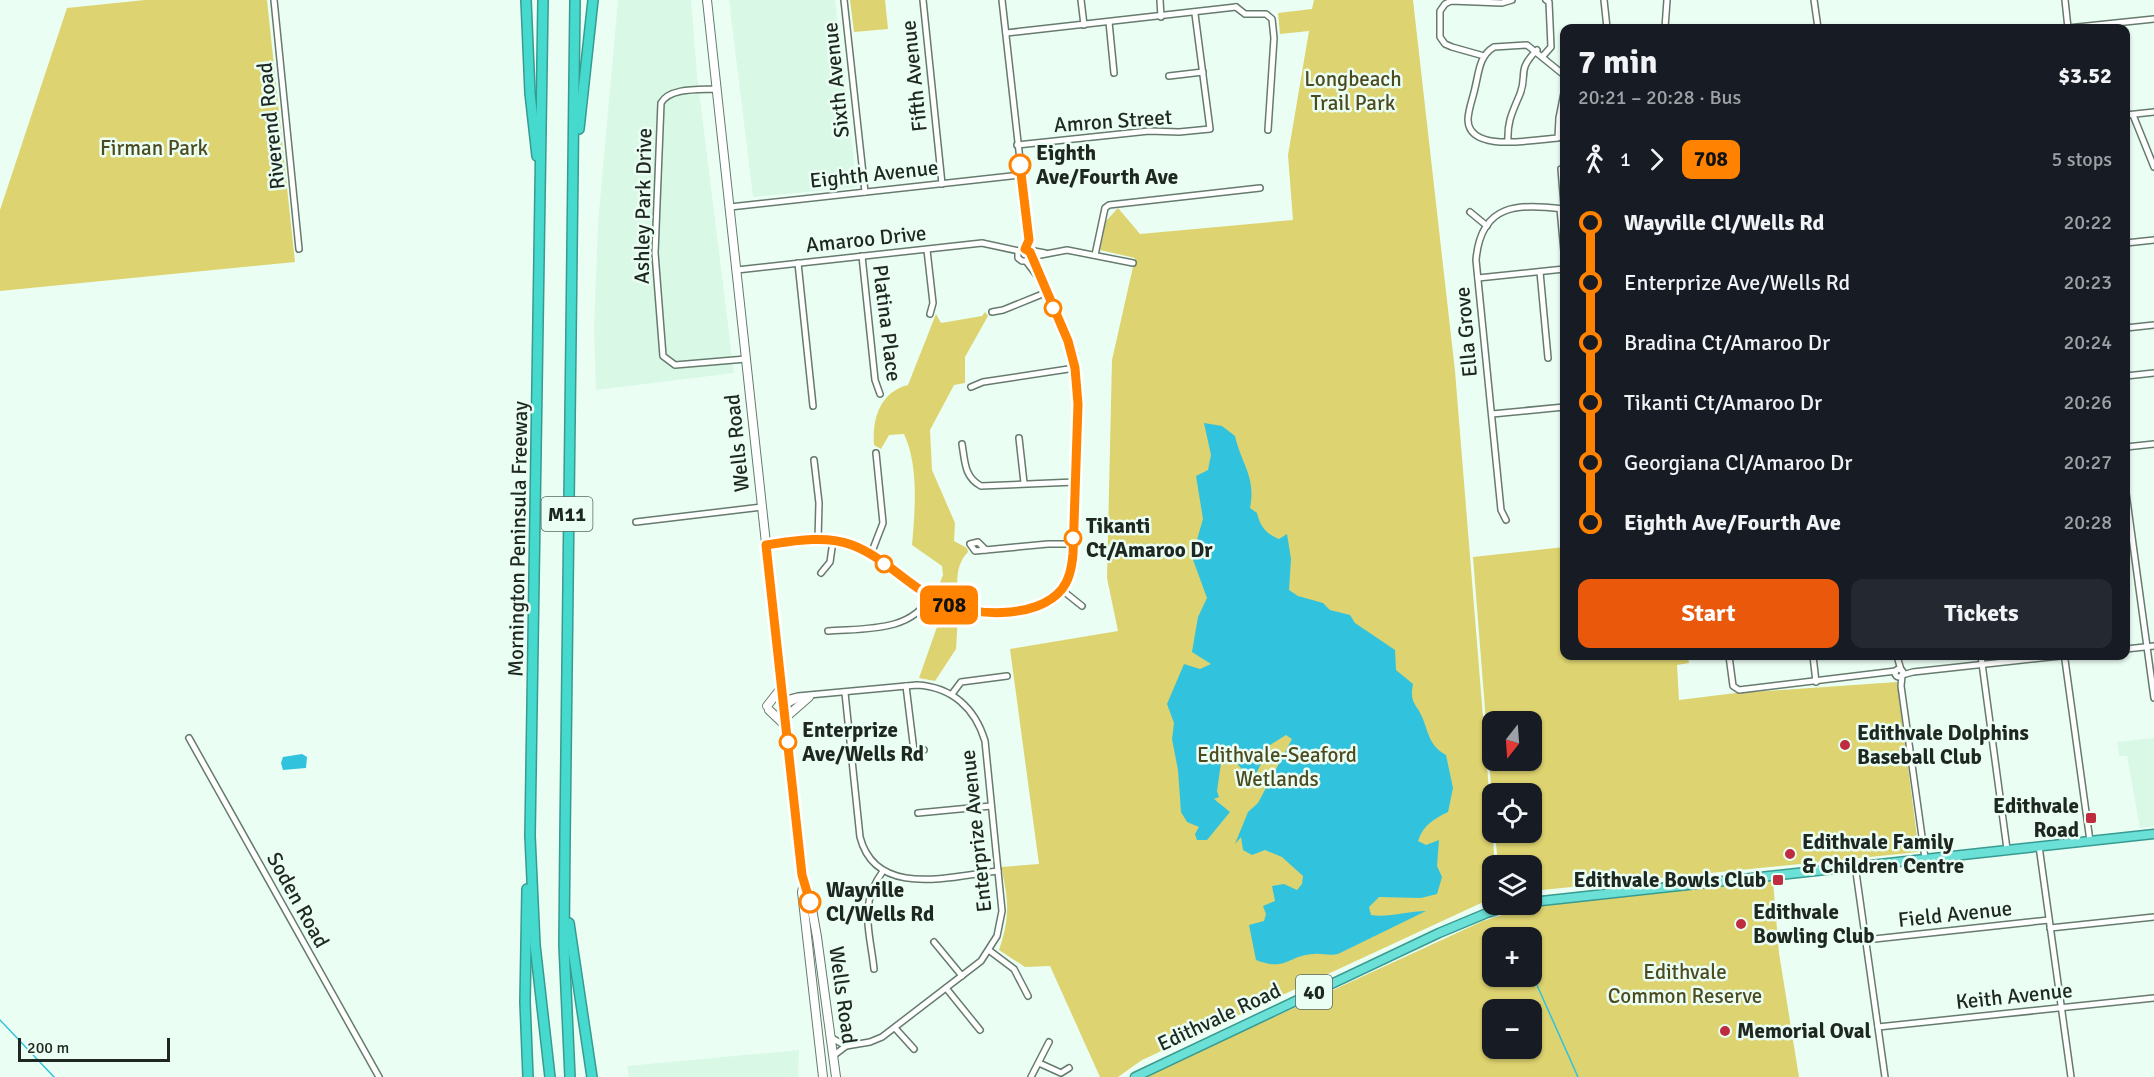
<!DOCTYPE html>
<html lang="en">
<head>
<meta charset="utf-8">
<style>
  :root { --surface:#171b24; --page:#242831; --text:#f1f3f6; --muted:#9ea1a6; --accent:#ea580c }
  body { margin:0; font-family:Signika,sans-serif; background:var(--page); color:var(--text); height:100vh; display:flex; flex-direction:column; font-size:22px; white-space:nowrap }
  * { box-sizing:border-box; margin:0 }
  p { font-size:20px; color:var(--muted) }
  .icon { flex:none; width:33px; height:33px; fill:none; stroke:currentColor; stroke-width:2; stroke-linecap:round; stroke-linejoin:round }
  .map { position:relative; flex:1; overflow:hidden }
  .panel { position:absolute; left:1560px; top:24px; width:570px; height:636px; display:flex; flex-direction:column; background:var(--surface); border-radius:12px; box-shadow:0 2px 4px #0004 }
  .panel>* { flex:none }
  .badge { padding:0 12px; border-radius:9px; font-size:21px; line-height:39px }
  .needle { width:39px; rotate:197deg }
  .buttons { position:absolute; left:1482px; top:711px; display:grid; gap:12px }
  .buttons a { display:grid; place-items:center; width:60px; height:60px; border-radius:12px; background:var(--surface); box-shadow:0 2px 4px #0004; font-size:30px }
  .scale { position:absolute; left:18px; bottom:15px; width:152px; box-sizing:border-box; padding-left:6px; border:3px solid #1f2722; border-top:0; font-size:16px; line-height:21px; white-space:nowrap; color:#1f2722; -webkit-text-stroke:4px #ebfef3; paint-order:stroke }
  .map>.badge { position:absolute; translate:-50% -50%; box-shadow:0 0 0 3px #fff }
  .legs { display:flex; align-items:center; gap:9px; height:66px; padding:0 18px; font-size:20px }
  .legs p { margin-inline-start:auto }
  .head { display:flex; align-items:center; justify-content:space-between; height:102px; padding:0 18px }
  h1 { font-size:33px; font-weight:700; line-height:45px }
  .cta { display:flex; gap:12px; margin-top:auto; padding:12px 18px }
  .cta a { flex:1; height:69px; border-radius:12px; background:var(--accent); color:#fff; font-size:24px; font-weight:700; line-height:69px; text-align:center }
  .cta a+a { background:var(--page); color:var(--text) }
  ul { padding:0 18px; list-style:none }
  li { display:flex; align-items:center; gap:21px; height:60px; font-size:22px }
  li i { display:grid; place-items:center; width:9px; height:100%; margin:0 8px; background:currentColor }
  li i::after { content:''; width:15px; height:15px; margin:-8px; border:4px solid; border-radius:50%; background:var(--surface) }
  li p { margin-inline-start:auto }
  li:first-child i { background:linear-gradient(#0000 50%,currentColor 0) }
  li:last-child i { background:linear-gradient(currentColor 50%,#0000 0) }
  .map>svg:first-child { display:block }
  .built { fill:#d9f8e5 }
  .green { fill:#ddd370; fill-rule:evenodd }
  .water { fill:#31c2de }
  .lines { fill:none; stroke-linecap:round; stroke-linejoin:round }
  .stream { stroke:#31c2de; stroke-width:1.5 }
  .minor-casing { stroke:#667b6e; stroke-width:8 }
  .secondary-casing { stroke:#667b6e; stroke-width:10 }
  .trunk-casing { stroke:#389b91; stroke-width:11 }
  .motorway-casing { stroke:#389b91; stroke-width:12 }
  .minor { stroke:#fff; stroke-width:5 }
  .secondary { stroke:#fff; stroke-width:8 }
  .trunk { stroke:#6be0d7; stroke-width:8 }
  .motorway { stroke:#46d9cd; stroke-width:9 }
  .line-1-casing { stroke:#fff; stroke-width:14 }
  .line-1 { stroke:#ff8200; stroke-width:9 }
  .stop-1-dot { fill:#fff; stroke:#ff8200; stroke-width:3 }
  .poi-dot { fill:#be2d3f; stroke:#ebfef3; stroke-width:2 }
  .labels { text-anchor:middle; dominant-baseline:central; stroke-width:5; stroke-linejoin:round; paint-order:stroke }
  .shield { fill:#ebfef3; stroke:#5c6861; stroke-width:1.5 }
  .shield-label { font-size:20px; font-weight:bold; fill:#1f2722 }
  .street-label { font-size:21px; fill:#1f2722; stroke:#ebfef3 }
  .park-label { font-size:21px; fill:#4e4a20; stroke:#ebfef3 }
  .stop-label { font-size:21px; font-weight:bold; fill:#1f2722; stroke:#ebfef3; text-anchor:start }
  .poi-label { font-size:21px; font-weight:bold; fill:#1f2722; stroke:#ebfef3; text-anchor:start }
</style>
</head>
<body>
<div class="map">
<svg width="2154" height="1077" viewBox="0 0 2154 1077">
  <rect width="100%" height="100%" fill="#ebfef3"/>
  <g class="built">
    <polygon points="618,0 691,0 697,75 734,373 596,390 594,329 598,223"/>
    <polygon points="729,0 835,0 857,187 753,197"/>
    <polygon points="2154,738 2154,826 2140,828 2127,756 2119,756 2117,742"/>
    <polygon points="799,1050 798,1077 629,1077 627,1066"/>
  </g>
  <g class="green">
    <polygon points="145,0 267,0 295,262 0,291 0,210 67,8"/>
    <polygon points="850,0 885,0 888,29 854,32"/>
    <path d="M1314,0H1413L1455,371L1495,865L1492,898L1142,1060L1118,1077H1100L1050,966L1025,967L999,950C1010,918 1009,900 1001,867L1039,864L1010,649L1118,631L1107,578L1112,360L1135,258L1100,250L1106,221L1118,208L1140,234L1293,220L1288,155L1309,31L1280,34L1278,13L1312,9Z"/>
    <path d="M985,312L988,316L965,357V383L954,385L930,430L932,470L955,523L954,541L967,548L968,552C954,566 957,586 959,605L935,595L943,575L942,566L912,545C915,510 919,466 904,434L889,435L881,449L874,445C872,419 880,392 908,385L936,314L941,323L982,316Z"/>
    <path d="M1564,547V656H1688L1689,663L1677,665L1679,700L1736,693L1897,682L1919,852L1532,891V866L1498,865L1495,833L1532,832V794H1492V798L1473,557ZM1492,722H1532V760H1492Z"/>
    <polygon points="943,610 958,615 956,649 935,681 919,678"/>
    <path d="M1773,881L1779,953L1799,1077H1144L1483,921L1535,905ZM1492,938H1532V976H1492ZM1492,1010H1532V1048H1492Z"/>
  </g>
  <g class="water">
    <path d="M1204,423L1222,426L1235,436C1242,466 1256,476 1250,508L1257,513C1260,526 1266,534 1279,539L1287,534L1291,559L1289,590L1298,596L1323,603L1330,610L1350,615L1355,623L1395,650L1396,670L1413,684C1409,704 1417,704 1423,719C1429,735 1430,746 1446,755L1453,788L1448,812C1434,819 1423,825 1418,841L1426,845L1439,840L1437,866L1442,877L1437,894L1421,898L1379,897L1369,907L1371,915C1386,918 1410,911 1426,911L1338,954C1329,956 1322,953 1314,954C1288,955 1287,972 1256,960L1249,925L1264,921L1266,914L1263,906L1275,901L1272,886L1284,884L1297,890L1302,884L1303,876L1282,857L1265,850L1252,855L1243,850L1241,837L1235,844L1248,812L1258,803L1292,739L1286,735L1270,745L1256,774L1246,773L1238,765L1240,761L1221,763L1217,791L1219,797L1214,799L1230,812L1207,840H1197L1195,834L1199,827L1187,822L1181,812L1178,770L1172,739L1174,723L1167,704L1184,664L1200,669L1211,664L1192,652L1198,617L1207,598L1192,557L1203,519L1196,476L1208,470L1211,455Z"/>
    <polygon points="302,754 307,757 306,768 283,770 281,763 283,757"/>
  </g>
  <g class="lines">
    <g class="stream">
      <polyline points="1510,928 1515,938"/>
      <polyline points="1532,974 1578,1077"/>
      <polyline points="0,1020 54,1077"/>
    </g>
    <defs>
      <g id="minor">
        <polyline points="274,0 299,249"/>
        <polyline points="844,0 865,192"/>
        <polyline points="923,0 942,184"/>
        <polyline points="1002,0 1029,240 1025,249"/>
        <polyline points="1081,0 1084,25"/>
        <polyline points="1160,0 1161,17"/>
        <polyline points="1604,0 1607,28"/>
        <polyline points="1814,0 1818,28"/>
        <polyline points="2065,0 2068,28"/>
        <polyline points="1236,7 1245,14 1266,14 1272,19 1274,38 1268,130"/>
        <polyline points="1109,22 1114,73"/>
        <polyline points="1665,28 1667,0"/>
        <polyline points="2068,28 2154,19"/>
        <polyline points="1006,33 1236,7"/>
        <polyline points="1484,56 1452,47 1445,44 1440,37 1440,11 1445,4 1451,1 1502,3 1512,0"/>
        <polyline points="1543,56 1551,47 1549,2 1546,0"/>
        <path d="M1564,75L1527,45L1494,47C1479,56 1479,72 1475,88C1473,98 1468,110 1468,120C1469,154 1536,139 1558,138L1559,118L1564,93"/>
        <polyline points="1169,76 1203,72"/>
        <path d="M717,89C700,90 670,87 661,103L655,253L663,356L675,365L746,359"/>
        <polyline points="2126,115 2154,112"/>
        <polyline points="2133,115 2154,167"/>
        <path d="M1508,141C1507,121 1513,111 1520,94C1528,74 1516,71 1537,50"/>
        <polyline points="1017,145 1149,131 1179,132 1210,129 1195,14"/>
        <polyline points="1561,169 1564,205"/>
        <polyline points="730,207 1021,175"/>
        <polyline points="1560,209 1564,251"/>
        <polyline points="1470,212 1487,226"/>
        <polyline points="2126,243 2154,240"/>
        <polyline points="927,250 933,303 930,314"/>
        <polyline points="1030,252 1028,261 1022,261 1018,258 1018,253 1023,249 1045,253"/>
        <polyline points="1095,255 1105,208 1109,205 1260,188"/>
        <polyline points="862,256 875,380 880,394"/>
        <polyline points="1030,257 1067,250 1133,263"/>
        <polyline points="1026,261 1038,277"/>
        <polyline points="798,263 813,406"/>
        <polyline points="737,270 982,243 1019,251"/>
        <polyline points="1540,272 1548,358"/>
        <polyline points="1478,278 1564,269"/>
        <polyline points="992,312 1003,310 1045,293"/>
        <polyline points="2126,328 2154,325"/>
        <polyline points="2126,376 2154,373"/>
        <polyline points="971,387 983,382 1075,368"/>
        <polyline points="1492,414 1564,407"/>
        <polyline points="1019,438 1024,483"/>
        <path d="M962,444C965,461 964,477 981,486L1075,482"/>
        <polyline points="2126,447 2154,444"/>
        <polyline points="814,460 819,503 818,540"/>
        <polyline points="2126,493 2154,698"/>
        <path d="M1506,520L1501,510L1476,260C1481,202 1519,204 1564,209"/>
        <polyline points="636,522 762,507"/>
        <path d="M766,545C793,542 826,535 852,545C884,557 907,585 937,600C969,616 1038,620 1062,589C1070,579 1072,566 1073,554L1078,404L1075,368L1068,341L1030,258"/>
        <polyline points="986,550 978,542 970,544 975,551 1048,544 1073,544"/>
        <polyline points="871,554 883,523 876,453"/>
        <polyline points="821,573 830,562 833,541"/>
        <polyline points="1062,590 1082,606"/>
        <path d="M828,631C862,628 912,633 930,596"/>
        <polyline points="2126,649 2154,646"/>
        <polyline points="1729,656 1733,686 1739,690 1896,671"/>
        <polyline points="1813,656 1816,682"/>
        <polyline points="1897,656 1901,670"/>
        <polyline points="1981,656 2007,849"/>
        <polyline points="2065,660 2090,841"/>
        <circle cx="1899" cy="673" r="4"/>
        <polyline points="1902,675 1913,672 2060,656"/>
        <polyline points="1902,676 1901,686 1925,858"/>
        <polyline points="906,686 914,751 924,750"/>
        <path d="M845,693L860,837C876,899 951,876 998,871"/>
        <polyline points="952,694 961,682 1007,676"/>
        <path d="M783,700L798,696L917,685C952,687 975,708 985,741L1002,911L997,936L981,961L882,1037L870,1042L846,1046L833,1056"/>
        <polyline points="784,706 802,697"/>
        <polyline points="189,738 379,1077"/>
        <polyline points="918,813 991,806"/>
        <polyline points="2039,846 2071,1077"/>
        <polyline points="1855,865 1885,1077"/>
        <polyline points="2050,928 2154,917"/>
        <polyline points="1865,940 2049,920"/>
        <polyline points="934,942 962,976"/>
        <polyline points="990,951 1014,969 1028,996"/>
        <path d="M874,969C870,931 858,905 883,871"/>
        <polyline points="946,988 980,1030"/>
        <polyline points="1878,1027 2154,998"/>
        <polyline points="895,1028 914,1049"/>
        <polyline points="830,1037 846,1046"/>
        <polyline points="1039,1063 1061,1073 1069,1068"/>
        <polyline points="1031,1077 1049,1042"/>
      </g>
      <g id="secondary">
        <polyline points="707,0 802,875 809,892 817,937 836,1077"/>
        <polyline points="767,706 782,687"/>
        <polyline points="769,710 786,726"/>
        <polyline points="785,718 809,697"/>
        <polyline points="804,883 802,892 823,1077"/>
      </g>
      <g id="trunk">
        <polyline points="1532,902 2154,834"/>
        <polyline points="1135,1077 1439,933 1487,913 1516,904"/>
      </g>
      <g id="motorway">
        <polyline points="526,0 530,93 537,156"/>
        <polyline points="543,0 530,836 535,945 550,1077"/>
        <polyline points="579,129 593,0"/>
        <polyline points="527,889 525,1002 528,1077"/>
        <polyline points="569,923 592,1077"/>
        <polyline points="570,1077 564,945 565,837 575,0"/>
      </g>
    </defs>
    <use href="#minor" class="minor-casing"/>
    <use href="#secondary" class="secondary-casing"/>
    <use href="#trunk" class="trunk-casing"/>
    <use href="#motorway" class="motorway-casing"/>
    <use href="#minor" class="minor"/>
    <use href="#secondary" class="secondary"/>
    <use href="#trunk" class="trunk"/>
    <use href="#motorway" class="motorway"/>
  </g>
  <g class="lines">
    <defs>
      <path id="line-1" d="M810,902L802,875L766,545C793,541 826,535 852,545C884,557 907,585 937,600C969,617 1038,620 1062,589C1070,579 1072,567 1073,554L1078,404L1075,368L1068,341L1030,252L1025,249L1029,240L1020,165"/>
    </defs>
    <use href="#line-1" class="line-1-casing"/>
    <use href="#line-1" class="line-1"/>
  </g>
  <g class="stop-1-dot">
    <circle cx="1020" cy="165" r="10"/>
    <circle cx="1053" cy="308" r="8"/>
    <circle cx="1073" cy="538" r="8"/>
    <circle cx="884" cy="564" r="8"/>
    <circle cx="788" cy="742" r="8"/>
    <circle cx="810" cy="902" r="10"/>
  </g>
  <g class="poi-dot">
    <circle cx="1845" cy="745" r="6"/>
    <rect x="2085" y="812" width="12" height="12" rx="3"/>
    <circle cx="1790" cy="854" r="6"/>
    <rect x="1772" y="874" width="12" height="12" rx="3"/>
    <circle cx="1741" cy="924" r="6"/>
    <circle cx="1725" cy="1031" r="6"/>
  </g>
  <g class="labels">
    <g class="shield">
      <rect x="541.5" y="497" width="51" height="34" rx="4.5"/>
      <rect x="1296" y="975" width="36" height="34" rx="4.5"/>
    </g>
    <g class="shield-label">
      <text x="567" y="514">M11</text>
      <text x="1314" y="992">40</text>
    </g>
    <g class="street-label">
      <text transform="translate(914 76) rotate(-96)">Fifth Avenue</text>
      <text transform="translate(836 80) rotate(-96)">Sixth Avenue</text>
      <text transform="translate(1113 121) rotate(-4)">Amron Street</text>
      <text transform="translate(271 126) rotate(-96)">Riverend Road</text>
      <text transform="translate(874 174) rotate(-6)">Eighth Avenue</text>
      <text transform="translate(643 206) rotate(-89)">Ashley Park Drive</text>
      <text transform="translate(866 239) rotate(-6)">Amaroo Drive</text>
      <text transform="translate(887 323) rotate(83)">Platina Place</text>
      <text transform="translate(1466 332) rotate(-95)">Ella Grove</text>
      <text transform="translate(737 443) rotate(-96)">Wells Road</text>
      <text transform="translate(518 539) rotate(-89)">Mornington Peninsula Freeway</text>
      <text transform="translate(976 831) rotate(-96)">Enterprize Avenue</text>
      <text transform="translate(298 900) rotate(61)">Soden Road</text>
      <text transform="translate(1955 914) rotate(-6)">Field Avenue</text>
      <text transform="translate(843 995) rotate(82)">Wells Road</text>
      <text transform="translate(2014 996) rotate(-6)">Keith Avenue</text>
      <text transform="translate(1219 1017) rotate(-25)">Edithvale Road</text>
    </g>
    <g class="park-label">
      <text x="1353" y="79">Longbeach<tspan x="1353" dy="24">Trail Park</tspan></text>
      <text x="154" y="148">Firman Park</text>
      <text x="1277" y="755">Edithvale-Seaford<tspan x="1277" dy="24">Wetlands</tspan></text>
      <text x="1685" y="972">Edithvale<tspan x="1685" dy="24">Common Reserve</tspan></text>
    </g>
    <g class="stop-label">
      <text x="1036" y="153">Eighth<tspan x="1036" dy="24">Ave/Fourth Ave</tspan></text>
      <text x="1086" y="526">Tikanti<tspan x="1086" dy="24">Ct/Amaroo Dr</tspan></text>
      <text x="802" y="730">Enterprize<tspan x="802" dy="24">Ave/Wells Rd</tspan></text>
      <text x="826" y="890">Wayville<tspan x="826" dy="24">Cl/Wells Rd</tspan></text>
    </g>
    <g class="poi-label">
      <text x="1857" y="733">Edithvale Dolphins<tspan x="1857" dy="24">Baseball Club</tspan></text>
      <text x="2079" y="806" text-anchor="end">Edithvale<tspan x="2079" dy="24">Road</tspan></text>
      <text x="1802" y="842">Edithvale Family<tspan x="1802" dy="24">&amp; Children Centre</tspan></text>
      <text x="1766" y="880" text-anchor="end">Edithvale Bowls Club</text>
      <text x="1753" y="912">Edithvale<tspan x="1753" dy="24">Bowling Club</tspan></text>
      <text x="1737" y="1031">Memorial Oval</text>
    </g>
  </g>
</svg>
<div class="buttons">
<a><svg class="needle" viewBox="-14 -14 28 28"><path d="M0-13l5 13h-10z" fill="#e53935"/><path d="M0 13l5-13h-10z" fill="#9ea1a6"/></svg></a>
<a><svg class="icon" aria-label="locate" viewBox="0 0 24 24"><circle cx="12" cy="12" r="6"/><path d="M12 2v4M12 18v4M2 12h4M18 12h4"/></svg></a>
<a><svg class="icon" aria-label="layers" viewBox="0 0 24 24"><path d="M12 4l9 5-9 5-9-5zM3 14l9 5 9-5"/></svg></a>
<a>+</a>
<a>−</a>
</div>
<div class="scale">200 m</div>
<b class="badge" style="left:949px;top:605px;background:#ff8200;color:#111">708</b>
<section class="panel">
<div class="head"><div><h1>7 min</h1><p>20:21 – 20:28 · Bus</p></div><b>$3.52</b></div>
<div class="legs"><svg class="icon" aria-label="walk" viewBox="0 0 24 24"><circle cx="13" cy="4" r="2"/><path d="M13 8l-2 6 4 7M11 14l-3 7M7 12l3-4h3l4 4"/></svg>1<svg class="icon" aria-label="forward" viewBox="0 0 24 24"><path d="M9 5l7 7-7 7"/></svg><b class="badge" style="background:#ff8200;color:#111">708</b><p>5 stops</p></div>
<ul>
<li><i style="color:#ff8200"></i><b>Wayville Cl/Wells Rd</b><p>20:22</p></li>
<li><i style="color:#ff8200"></i><span>Enterprize Ave/Wells Rd</span><p>20:23</p></li>
<li><i style="color:#ff8200"></i><span>Bradina Ct/Amaroo Dr</span><p>20:24</p></li>
<li><i style="color:#ff8200"></i><span>Tikanti Ct/Amaroo Dr</span><p>20:26</p></li>
<li><i style="color:#ff8200"></i><span>Georgiana Cl/Amaroo Dr</span><p>20:27</p></li>
<li><i style="color:#ff8200"></i><b>Eighth Ave/Fourth Ave</b><p>20:28</p></li>
</ul>
<div class="cta"><a>Start</a><a>Tickets</a></div>
</section>
</div>
</body>
</html>
